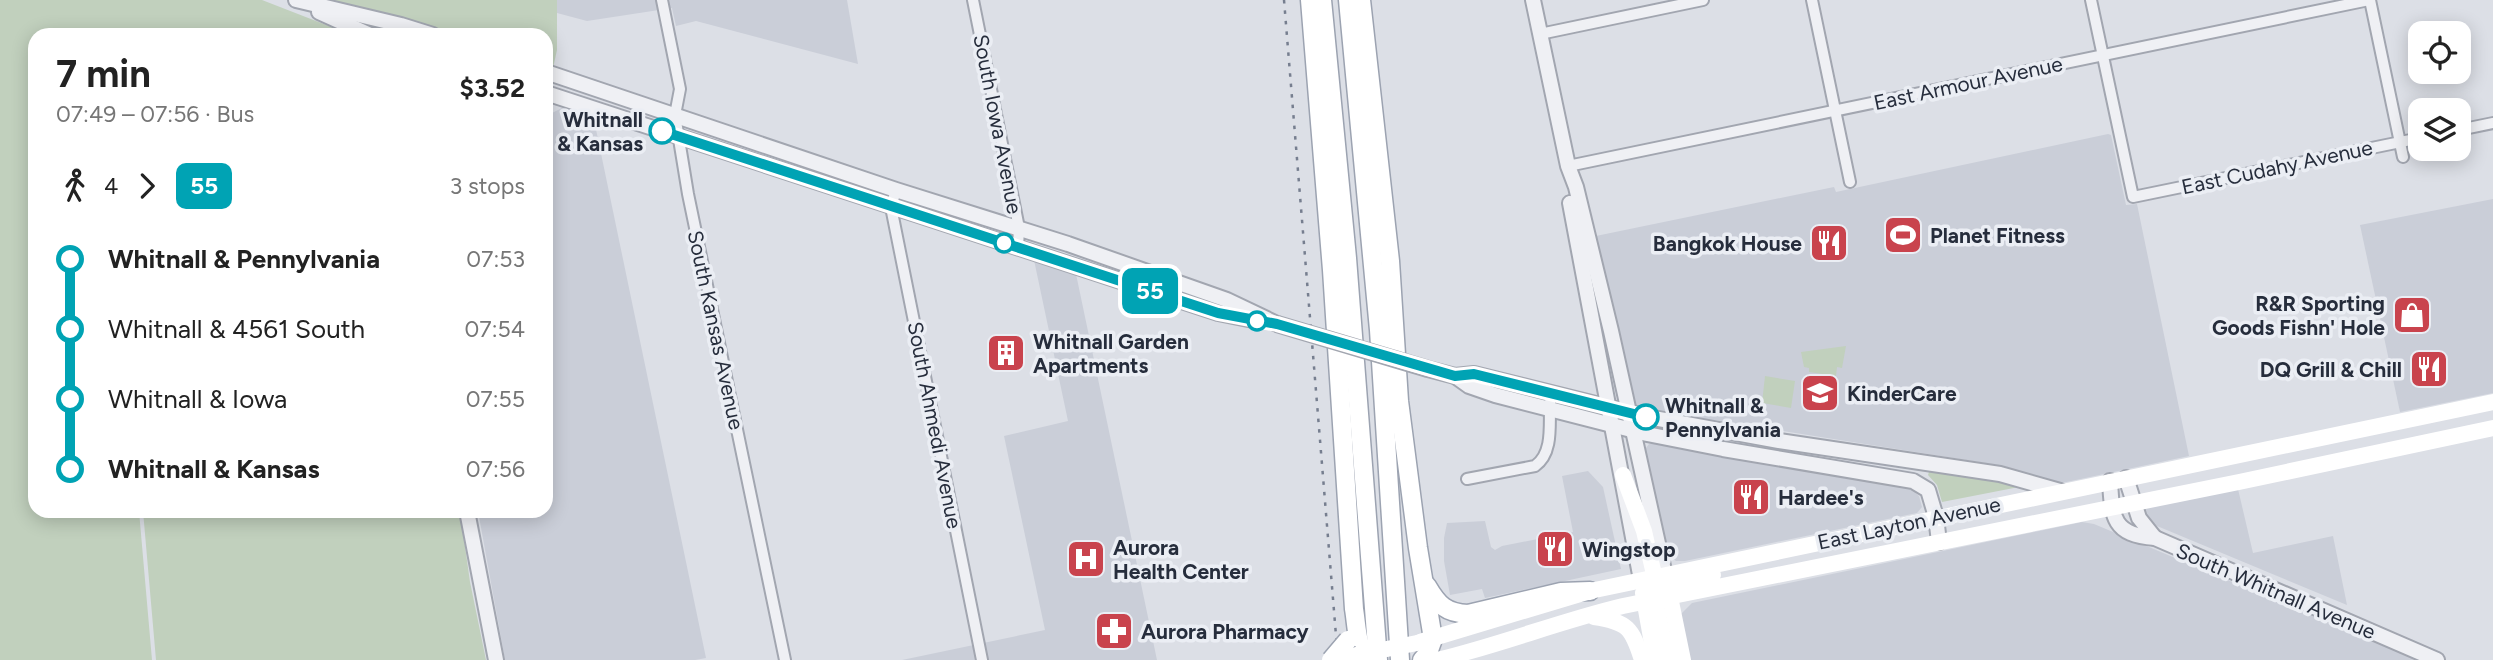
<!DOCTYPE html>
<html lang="en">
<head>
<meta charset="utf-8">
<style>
  :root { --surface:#fff; --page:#f2f2f2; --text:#222; --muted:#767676 }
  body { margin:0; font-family:Figtree,sans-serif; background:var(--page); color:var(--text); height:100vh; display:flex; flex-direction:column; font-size:26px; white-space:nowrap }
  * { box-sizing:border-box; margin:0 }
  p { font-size:23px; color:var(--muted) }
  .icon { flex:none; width:38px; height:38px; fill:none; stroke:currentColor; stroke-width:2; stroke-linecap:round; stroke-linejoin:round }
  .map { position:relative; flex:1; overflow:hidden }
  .details { position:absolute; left:28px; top:28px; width:525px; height:490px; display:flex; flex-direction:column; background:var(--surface); border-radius:21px; box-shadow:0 4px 18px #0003 }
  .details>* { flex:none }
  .badge { padding:0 14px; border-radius:10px; font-size:24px; line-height:46px }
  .fabs { position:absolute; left:2408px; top:21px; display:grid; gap:14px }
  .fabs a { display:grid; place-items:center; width:63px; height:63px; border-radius:14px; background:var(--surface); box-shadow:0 4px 18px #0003; font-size:35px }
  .map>.badge { position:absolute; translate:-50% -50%; box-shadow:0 0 0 4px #fff }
  .legs { display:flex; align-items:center; gap:10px; height:77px; padding:0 28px; font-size:23px }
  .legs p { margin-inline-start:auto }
  .head { display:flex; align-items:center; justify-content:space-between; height:119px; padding:0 28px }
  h1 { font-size:38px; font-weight:700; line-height:52px }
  ul { padding:0 28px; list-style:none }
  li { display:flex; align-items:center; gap:24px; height:70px; font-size:26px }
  li i { display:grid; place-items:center; width:10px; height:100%; margin:0 9px; background:currentColor }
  li i::after { content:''; width:18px; height:18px; margin:-9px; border:5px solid; border-radius:50%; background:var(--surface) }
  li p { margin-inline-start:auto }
  li:first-child i { background:linear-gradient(#0000 50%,currentColor 0) }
  li:last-child i { background:linear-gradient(currentColor 50%,#0000 0) }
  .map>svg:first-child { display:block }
  .built { fill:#caced8 }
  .green { fill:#c1d0bd }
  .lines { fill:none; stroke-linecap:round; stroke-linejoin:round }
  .minor-casing { stroke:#a2a6b0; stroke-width:14 }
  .tertiary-casing { stroke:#a2a6b0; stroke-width:18 }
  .primary-casing { stroke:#9ca3b1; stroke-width:21 }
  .minor { stroke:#eff0f4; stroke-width:10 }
  .tertiary { stroke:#eff0f4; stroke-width:14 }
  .secondary { stroke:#fff; stroke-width:16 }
  .primary { stroke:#fff; stroke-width:18 }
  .rail { stroke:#767e8f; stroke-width:2.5; stroke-dasharray:3.5 7; stroke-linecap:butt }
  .tertiary-bridge-casing { stroke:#a2a6b0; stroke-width:18; stroke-linecap:butt }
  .primary-bridge-casing { stroke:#9ca3b1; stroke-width:21; stroke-linecap:butt }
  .tertiary-bridge { stroke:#eff0f4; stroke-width:14 }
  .secondary-bridge { stroke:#fff; stroke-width:16 }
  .primary-bridge { stroke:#fff; stroke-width:18 }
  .line-1-casing { stroke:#fff; stroke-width:16 }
  .line-1 { stroke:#00a3b4; stroke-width:10 }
  .stop-1-dot { fill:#fff; stroke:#00a3b4; stroke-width:3.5 }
  .labels { text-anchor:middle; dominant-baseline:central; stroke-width:7; stroke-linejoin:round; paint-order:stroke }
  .street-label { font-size:21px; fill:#262d3c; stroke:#ebeef4 }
  .stop-label { font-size:21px; font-weight:bold; fill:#262d3c; stroke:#ebeef4; text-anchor:end }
  .poi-label { font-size:21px; font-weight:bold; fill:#262d3c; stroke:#ebeef4; text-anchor:start }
</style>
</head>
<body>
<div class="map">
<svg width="2493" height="660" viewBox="0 0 2493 660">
  <rect width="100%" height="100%" fill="#dcdfe6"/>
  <g class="built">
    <polygon points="557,0 847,0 858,64 696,21 676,26 672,8 587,21 557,13"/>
    <polygon points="566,106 593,115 706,658 695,660 505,660 478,511 546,511 546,131 552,113"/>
    <polygon points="2108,134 2111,135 2126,205 2137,204 2189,456 2057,484 2004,466 1714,420 1681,418 1634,405 1591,237 1834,187 1836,192"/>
    <polygon points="2493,199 2493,393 2400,412 2360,225"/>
    <polygon points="1034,260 1076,274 1157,660 902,660 1045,630 1004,436 1068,421"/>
    <polygon points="1657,442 1910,487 1919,496 1922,507 1917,513 1685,561 1676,561 1668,555 1665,549 1643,452 1649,444"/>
    <polygon points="1588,471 1603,487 1621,569 1485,598 1482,589 1450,595 1444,561 1444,538 1447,523 1485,521 1491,547 1495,550 1502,546 1573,532 1562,476"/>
    <polygon points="2238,489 2253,553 2333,536 2347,605 2157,526 2147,518 2143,511 2146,508"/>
    <polygon points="2082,522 2094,524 2419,660 1688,660 1681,614 1692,603"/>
  </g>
  <g class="green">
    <polygon points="0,0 262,0 352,35 35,35 35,511 139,511 152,660 0,660"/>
    <polygon points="330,0 557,0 557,50 553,68 546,66 546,35 452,35 406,20"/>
    <polygon points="1846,346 1842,368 1837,367 1836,376 1809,372 1809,368 1804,367 1801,352"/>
    <polygon points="1765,376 1795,381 1791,408 1762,403"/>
    <polygon points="1929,472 1978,474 2024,486 1942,502 1937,485 1928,475"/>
    <polygon points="143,511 460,511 470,582 486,660 156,660"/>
  </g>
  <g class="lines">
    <defs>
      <g id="minor">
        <polyline points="662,0 680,89 675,115 688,194 785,660"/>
        <polyline points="973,0 1019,228 1018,248"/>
        <polyline points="1812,0 1850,182"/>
        <polyline points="2091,0 2133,197 2420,138"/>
        <polyline points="2370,0 2403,157"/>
        <polyline points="1540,34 1703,0"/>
        <polyline points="2459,130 2493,123"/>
        <polyline points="1568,166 2369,0"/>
        <polyline points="896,190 891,207 982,660"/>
        <path d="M1467,479L1535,466C1554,453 1549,423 1550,402"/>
      </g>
      <g id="tertiary">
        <polyline points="296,0 401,25 433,35"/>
        <polyline points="1533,0 1568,166 1576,187 1611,331 1665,575"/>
        <polyline points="319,12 370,35"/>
        <polyline points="546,72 896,190 1068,244 1227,300 1277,324"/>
        <polyline points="546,93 1218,313 1258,321"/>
        <polyline points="1570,203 1641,580"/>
        <polyline points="1428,369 1455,376 1469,386 1495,395 1647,434 1723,449 1913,481 1928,490 1936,517 1939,542"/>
        <polyline points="1455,376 1474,374 1648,417 1779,441 2000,474 2060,491"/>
        <polyline points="2126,478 2139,518 2155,538"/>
        <path d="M2110,481C2112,518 2113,535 2155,538L2437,660"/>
        <polyline points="467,511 496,660"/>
      </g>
      <g id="primary">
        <path d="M1310,0L1332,270L1354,609C1357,626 1356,647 1369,660"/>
        <polyline points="1322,0 1347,258 1378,660"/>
        <polyline points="1348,0 1379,330 1400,660"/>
        <polyline points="1361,0 1390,261 1399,401 1418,548 1433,639 1428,653 1422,660"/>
        <path d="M1427,586C1438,605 1446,613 1468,614L1561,592L1590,591"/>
      </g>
    </defs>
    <use href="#minor" class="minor-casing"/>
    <use href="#tertiary" class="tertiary-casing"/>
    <use href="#primary" class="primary-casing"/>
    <use href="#minor" class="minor"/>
    <use href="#tertiary" class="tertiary"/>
    <g class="secondary">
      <polyline points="1623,475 1644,531 1653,570 1660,585"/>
      <polyline points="1668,587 1683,660"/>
      <polyline points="1663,588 1713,575"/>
      <polyline points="1653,591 1668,660"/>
      <polyline points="1643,593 1655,660"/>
      <path d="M1594,617C1628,622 1632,628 1642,660"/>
      <polyline points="1420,642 1590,591 2493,402"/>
      <path d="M1437,660C1500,645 1560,621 1623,606L2239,482L2493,428"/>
    </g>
    <use href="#primary" class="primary"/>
    <polyline class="rail" points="1284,0 1338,660"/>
    <defs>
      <polyline id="tertiary-bridge" points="1277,324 1428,369"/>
      <polyline id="primary-bridge" points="1331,660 1348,640"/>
    </defs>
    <use href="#tertiary-bridge" class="tertiary-bridge-casing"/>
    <use href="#primary-bridge" class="primary-bridge-casing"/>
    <use href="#tertiary-bridge" class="tertiary-bridge"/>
    <polyline class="secondary-bridge" points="1331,660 1417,643"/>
    <use href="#primary-bridge" class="primary-bridge"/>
  </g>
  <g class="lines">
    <defs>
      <polyline id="line-1" points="662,131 1218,313 1277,324 1455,376 1474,374 1646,417"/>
    </defs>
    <use href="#line-1" class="line-1-casing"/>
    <use href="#line-1" class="line-1"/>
  </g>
  <defs>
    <symbol id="stadium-square" viewBox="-11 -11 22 22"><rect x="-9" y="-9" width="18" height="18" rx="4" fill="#c9434d" stroke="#ebeef4"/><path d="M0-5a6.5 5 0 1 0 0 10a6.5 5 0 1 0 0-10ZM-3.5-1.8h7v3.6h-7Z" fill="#fff"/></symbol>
    <symbol id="restaurant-square" viewBox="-11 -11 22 22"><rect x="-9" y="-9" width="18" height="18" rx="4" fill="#c9434d" stroke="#ebeef4"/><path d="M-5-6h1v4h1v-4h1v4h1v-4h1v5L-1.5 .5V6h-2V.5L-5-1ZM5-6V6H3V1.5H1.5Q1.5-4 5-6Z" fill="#fff"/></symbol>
    <symbol id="shop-square" viewBox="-11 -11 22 22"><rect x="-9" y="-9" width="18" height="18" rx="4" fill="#c9434d" stroke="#ebeef4"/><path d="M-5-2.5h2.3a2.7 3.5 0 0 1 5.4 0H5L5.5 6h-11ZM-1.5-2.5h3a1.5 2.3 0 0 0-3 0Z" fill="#fff"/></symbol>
    <symbol id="building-square" viewBox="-11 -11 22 22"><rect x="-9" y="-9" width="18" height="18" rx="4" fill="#c9434d" stroke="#ebeef4"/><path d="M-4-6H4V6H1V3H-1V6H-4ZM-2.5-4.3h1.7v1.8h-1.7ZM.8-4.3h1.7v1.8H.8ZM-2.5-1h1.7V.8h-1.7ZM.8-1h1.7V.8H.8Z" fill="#fff"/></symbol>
    <symbol id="school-square" viewBox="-11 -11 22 22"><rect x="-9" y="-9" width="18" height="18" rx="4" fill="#c9434d" stroke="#ebeef4"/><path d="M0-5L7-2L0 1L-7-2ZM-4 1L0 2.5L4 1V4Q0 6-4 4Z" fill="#fff"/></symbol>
    <symbol id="hospital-square" viewBox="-11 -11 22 22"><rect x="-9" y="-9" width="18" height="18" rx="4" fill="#c9434d" stroke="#ebeef4"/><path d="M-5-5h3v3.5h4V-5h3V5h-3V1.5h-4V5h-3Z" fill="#fff"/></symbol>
    <symbol id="pharmacy-square" viewBox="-11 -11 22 22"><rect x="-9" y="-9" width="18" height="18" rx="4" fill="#c9434d" stroke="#ebeef4"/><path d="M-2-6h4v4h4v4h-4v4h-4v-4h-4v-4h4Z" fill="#fff"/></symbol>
  </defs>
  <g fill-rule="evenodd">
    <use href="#stadium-square" x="1881" y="213" width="44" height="44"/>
    <use href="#restaurant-square" x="1807" y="221" width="44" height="44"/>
    <use href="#shop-square" x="2390" y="293" width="44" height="44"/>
    <use href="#building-square" x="984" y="331" width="44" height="44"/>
    <use href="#restaurant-square" x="2407" y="347" width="44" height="44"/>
    <use href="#school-square" x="1798" y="371" width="44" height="44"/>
    <use href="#restaurant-square" x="1729" y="475" width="44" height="44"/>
    <use href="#restaurant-square" x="1533" y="527" width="44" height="44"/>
    <use href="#hospital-square" x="1064" y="537" width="44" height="44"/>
    <use href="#pharmacy-square" x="1092" y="609" width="44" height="44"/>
  </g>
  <g class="stop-1-dot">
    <circle cx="662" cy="131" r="12"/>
    <circle cx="1004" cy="243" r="9"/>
    <circle cx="1257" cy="321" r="9"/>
    <circle cx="1646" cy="417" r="12"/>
  </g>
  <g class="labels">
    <g class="street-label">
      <text transform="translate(1968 83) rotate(-12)">East Armour Avenue</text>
      <text transform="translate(998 124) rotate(79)">South Iowa Avenue</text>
      <text transform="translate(2277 167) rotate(-12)">East Cudahy Avenue</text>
      <text transform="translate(716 330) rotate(78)">South Kansas Avenue</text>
      <text transform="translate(935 425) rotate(79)">South Ahmedi Avenue</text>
      <text transform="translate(1909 523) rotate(-12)">East Layton Avenue</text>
      <text transform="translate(2276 591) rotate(23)">South Whitnall Avenue</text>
    </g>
    <g class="stop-label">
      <text x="643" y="119">Whitnall<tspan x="643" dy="24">&amp; Kansas</tspan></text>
      <text x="1665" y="405" text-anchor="start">Whitnall &amp;<tspan x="1665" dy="24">Pennylvania</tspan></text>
    </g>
    <g class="poi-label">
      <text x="1930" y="235">Planet Fitness</text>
      <text x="1802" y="243" text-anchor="end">Bangkok House</text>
      <text x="2385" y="303" text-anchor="end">R&amp;R Sporting<tspan x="2385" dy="24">Goods Fishn' Hole</tspan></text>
      <text x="1033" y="341">Whitnall Garden<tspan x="1033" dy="24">Apartments</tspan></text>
      <text x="2402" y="369" text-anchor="end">DQ Grill &amp; Chill</text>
      <text x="1847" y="393">KinderCare</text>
      <text x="1778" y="497">Hardee's</text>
      <text x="1113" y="547">Aurora<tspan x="1113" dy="24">Health Center</tspan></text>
      <text x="1582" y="549">Wingstop</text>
      <text x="1141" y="631">Aurora Pharmacy</text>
    </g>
  </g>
</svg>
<div class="fabs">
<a><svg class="icon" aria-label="locate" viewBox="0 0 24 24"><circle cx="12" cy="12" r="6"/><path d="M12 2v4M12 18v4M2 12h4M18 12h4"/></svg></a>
<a><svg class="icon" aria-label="layers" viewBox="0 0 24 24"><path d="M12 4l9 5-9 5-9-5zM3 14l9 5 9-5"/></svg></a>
</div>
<b class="badge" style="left:1150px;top:291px;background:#00a3b4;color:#fff">55</b>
<section class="details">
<div class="head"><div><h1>7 min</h1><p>07:49 – 07:56 · Bus</p></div><b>$3.52</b></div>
<div class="legs"><svg class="icon" aria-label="walk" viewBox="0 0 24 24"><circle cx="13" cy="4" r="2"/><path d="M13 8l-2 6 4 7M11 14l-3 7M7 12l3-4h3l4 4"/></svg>4<svg class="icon" aria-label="forward" viewBox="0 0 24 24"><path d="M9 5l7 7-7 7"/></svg><b class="badge" style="background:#00a3b4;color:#fff">55</b><p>3 stops</p></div>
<ul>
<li><i style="color:#00a3b4"></i><b>Whitnall &amp; Pennylvania</b><p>07:53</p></li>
<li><i style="color:#00a3b4"></i><span>Whitnall &amp; 4561 South</span><p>07:54</p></li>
<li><i style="color:#00a3b4"></i><span>Whitnall &amp; Iowa</span><p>07:55</p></li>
<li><i style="color:#00a3b4"></i><b>Whitnall &amp; Kansas</b><p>07:56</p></li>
</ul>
</section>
</div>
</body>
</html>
